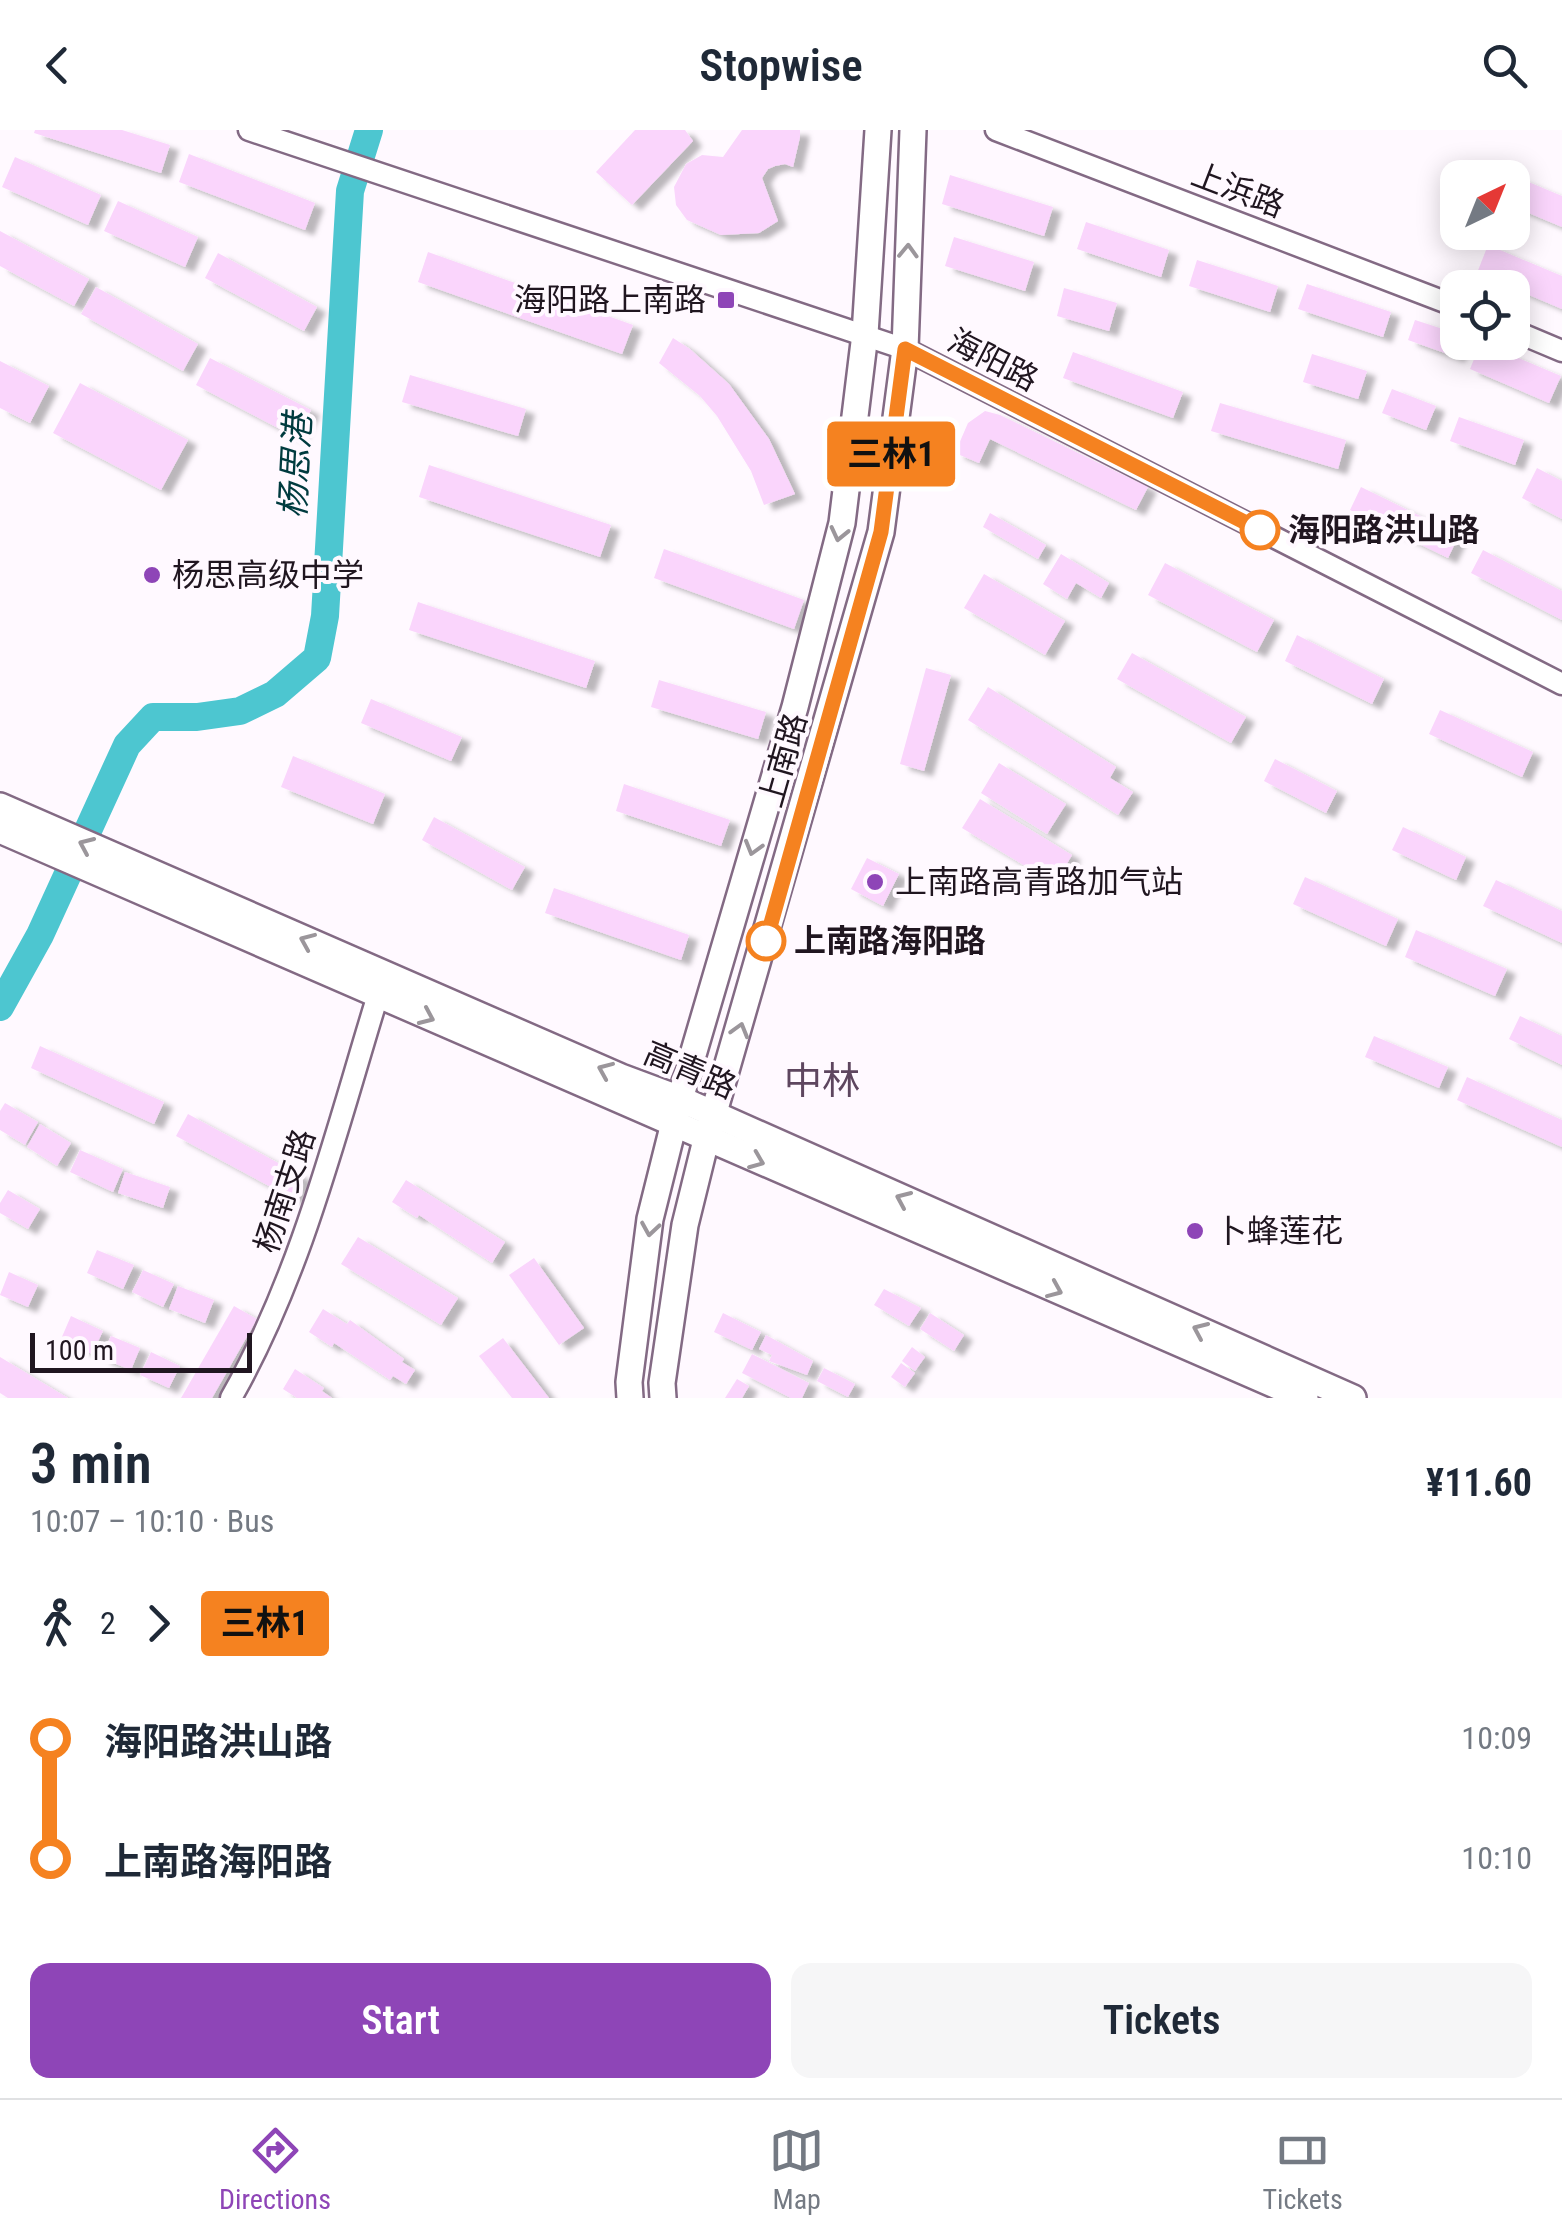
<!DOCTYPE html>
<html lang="en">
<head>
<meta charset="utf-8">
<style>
  :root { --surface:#fff; --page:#f6f6f7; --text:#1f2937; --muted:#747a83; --line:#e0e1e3; --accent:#8e45b7 }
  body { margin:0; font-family:"Roboto Condensed","Noto Sans SC",sans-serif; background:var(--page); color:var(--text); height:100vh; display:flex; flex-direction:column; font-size:38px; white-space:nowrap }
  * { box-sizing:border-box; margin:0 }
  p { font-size:32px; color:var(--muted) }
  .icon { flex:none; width:55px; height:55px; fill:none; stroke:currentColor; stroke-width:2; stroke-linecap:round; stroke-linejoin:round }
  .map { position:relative; height:1268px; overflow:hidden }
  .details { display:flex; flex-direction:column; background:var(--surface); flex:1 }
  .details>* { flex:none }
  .badge { padding:0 20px; border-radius:8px; font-size:35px; line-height:65px }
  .needle { width:65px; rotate:43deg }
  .buttons { position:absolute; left:1440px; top:30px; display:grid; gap:20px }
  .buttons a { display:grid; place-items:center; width:90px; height:90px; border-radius:20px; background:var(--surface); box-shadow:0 5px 25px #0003; font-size:50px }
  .scale { position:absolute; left:30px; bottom:25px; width:222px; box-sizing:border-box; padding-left:10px; border:5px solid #201620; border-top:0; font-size:28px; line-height:35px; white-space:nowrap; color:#201620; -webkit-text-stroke:8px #fff9ff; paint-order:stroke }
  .map>.badge { position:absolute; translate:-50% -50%; box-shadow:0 0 0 5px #fff }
  .legs { display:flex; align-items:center; gap:15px; height:110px; padding:0 30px; font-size:32px }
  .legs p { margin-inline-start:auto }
  .headline { display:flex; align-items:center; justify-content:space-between; height:170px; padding:0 30px }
  h1 { font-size:55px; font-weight:600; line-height:75px }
  .cta { display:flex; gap:20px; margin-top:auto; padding:20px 30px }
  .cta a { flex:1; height:115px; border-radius:20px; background:var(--accent); color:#fff; font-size:40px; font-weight:600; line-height:115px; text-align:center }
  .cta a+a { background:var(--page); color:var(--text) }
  ul { padding:0 30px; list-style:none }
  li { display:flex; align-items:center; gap:35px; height:120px; font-size:38px }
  li i { display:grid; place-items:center; width:15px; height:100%; margin:0 12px; background:currentColor }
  li i::after { content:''; width:25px; height:25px; margin:-12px; border:8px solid; border-radius:50%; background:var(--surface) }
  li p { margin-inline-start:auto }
  li:first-child i { background:linear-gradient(#0000 50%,currentColor 0) }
  li:last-child i { background:linear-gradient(currentColor 50%,#0000 0) }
  header { display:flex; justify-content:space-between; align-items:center; height:130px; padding:0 30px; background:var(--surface); font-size:45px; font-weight:600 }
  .dock { display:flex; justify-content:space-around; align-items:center; height:140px; border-top:2px solid var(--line); background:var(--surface); font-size:28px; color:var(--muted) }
  .dock a { display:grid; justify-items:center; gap:5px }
  .dock .active { color:var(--accent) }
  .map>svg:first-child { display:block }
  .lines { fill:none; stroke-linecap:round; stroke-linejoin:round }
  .river { stroke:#4dc6d0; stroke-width:28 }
  .building { fill:#fad5fc; filter:url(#shadow) }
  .minor-casing { stroke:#836a84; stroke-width:25 }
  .major-casing { stroke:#836a84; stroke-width:30 }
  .minor { stroke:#fff; stroke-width:20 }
  .major { stroke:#fff; stroke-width:25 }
  .oneway { stroke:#9b969b }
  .line-1-casing { stroke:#fff; stroke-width:22 }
  .line-1 { stroke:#f58220; stroke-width:15 }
  .poi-dot { fill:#8e45b7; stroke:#fff9ff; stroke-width:4 }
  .stop-1-dot { fill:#fff; stroke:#f58220; stroke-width:5 }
  .labels { text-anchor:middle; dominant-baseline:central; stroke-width:8; stroke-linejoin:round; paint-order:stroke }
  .street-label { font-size:32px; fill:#201620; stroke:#fff9ff }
  .poi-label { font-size:32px; fill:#201620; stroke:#fff9ff; text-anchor:start }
  .stop-label { font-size:32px; font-weight:bold; fill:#201620; stroke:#fff9ff; text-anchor:start }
  .water-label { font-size:35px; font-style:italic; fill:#003b3f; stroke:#fff9ff }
  .quarter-label { font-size:38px; fill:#5e465f; stroke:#fff9ff }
</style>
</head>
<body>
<header><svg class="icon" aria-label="back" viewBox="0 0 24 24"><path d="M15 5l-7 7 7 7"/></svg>Stopwise<svg class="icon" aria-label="search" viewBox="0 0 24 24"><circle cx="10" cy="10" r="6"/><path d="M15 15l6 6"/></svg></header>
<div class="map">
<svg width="1562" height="1268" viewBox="0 0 1562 1268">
  <defs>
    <filter id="shadow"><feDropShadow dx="9" dy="5.5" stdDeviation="2.5" flood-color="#0004"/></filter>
  </defs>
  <rect width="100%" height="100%" fill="#fff9ff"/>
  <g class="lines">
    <polyline class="river" points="0,877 40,805 127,615 153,587 197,587 240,581 275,564 317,528 325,486 350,61 369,0"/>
  </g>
  <g class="building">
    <polygon points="35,0 122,0 170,15 161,43 34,3"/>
    <polygon points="635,0 685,0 693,11 632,75 596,42"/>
    <polygon points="742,0 800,0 800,7 793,37 785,34 775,36 768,39 762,48 778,91 759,103 721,105 687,90 676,75 674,57 686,34 702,25 723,27"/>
    <polygon points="189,24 315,73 305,100 179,52"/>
    <polygon points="15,27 101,65 88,95 2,57"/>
    <polygon points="950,45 1053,77 1044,106 942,74"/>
    <polygon points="1519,48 1562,66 1562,97 1512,76 1512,62"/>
    <polygon points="118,71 198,107 185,137 104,101"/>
    <polygon points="1086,92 1169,120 1161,147 1077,119"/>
    <polygon points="0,101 89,149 74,176 0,136"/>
    <polygon points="954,107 1034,132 1025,161 945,136"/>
    <polygon points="1488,115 1562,146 1562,179 1477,143"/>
    <polygon points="428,122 633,195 622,224 418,152"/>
    <polygon points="218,123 317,177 304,201 205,148"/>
    <polygon points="1197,130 1278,156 1270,182 1189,156"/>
    <polygon points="1307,154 1391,182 1383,207 1298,179"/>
    <polygon points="96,157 198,214 183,241 81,184"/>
    <polygon points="1064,158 1117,173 1109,201 1057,186"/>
    <polygon points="1415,190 1458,204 1458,212 1461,212 1456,227 1408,210"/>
    <polygon points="673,208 690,219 729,254 769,309 795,364 764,375 751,341 717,286 700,266 659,233"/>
    <polygon points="1481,212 1561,246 1549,273 1470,239"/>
    <polygon points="1073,222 1183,262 1173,288 1063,248"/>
    <polygon points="1312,224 1367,241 1358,269 1303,252"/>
    <polygon points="210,228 311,280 297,308 196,255"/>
    <polygon points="0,231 49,256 30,293 0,278"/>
    <polygon points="410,245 526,279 518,306 402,272"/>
    <polygon points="80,253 188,310 161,360 53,303"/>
    <polygon points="1392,259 1436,276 1426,300 1382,283"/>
    <polygon points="1220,273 1346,310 1338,339 1211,301"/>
    <polygon points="985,281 1000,285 1148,357 1136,380 990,309 979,333 955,323 968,293"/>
    <polygon points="1459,287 1524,310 1515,335 1450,311"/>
    <polygon points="429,335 611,395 600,427 419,367"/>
    <polygon points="1537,338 1562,351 1562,389 1522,368"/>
    <polygon points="1361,357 1459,405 1448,428 1350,380"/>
    <polygon points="990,383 1046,415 1038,429 983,397"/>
    <polygon points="664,419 804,470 794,499 654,448"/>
    <polygon points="1483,420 1562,461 1562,490 1471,443"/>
    <polygon points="1061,424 1109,453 1101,468 1076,453 1067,469 1043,454"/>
    <polygon points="1165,433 1274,490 1257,522 1148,465"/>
    <polygon points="984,444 1065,491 1045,525 964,478"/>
    <polygon points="418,472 595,531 586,558 409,500"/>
    <polygon points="1297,505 1384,549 1372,574 1285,531"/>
    <polygon points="1132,523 1246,587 1231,613 1117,549"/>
    <polygon points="926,538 951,545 924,641 900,634"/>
    <polygon points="659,550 766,582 758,609 651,577"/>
    <polygon points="988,557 1116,637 1110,648 1133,662 1118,685 968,590"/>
    <polygon points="371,569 462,607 451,631 361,593"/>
    <polygon points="1440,580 1533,622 1522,647 1429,604"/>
    <polygon points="293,626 385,664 373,694 281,657"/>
    <polygon points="1275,629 1337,661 1326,683 1264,651"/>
    <polygon points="999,633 1066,674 1047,704 981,663"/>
    <polygon points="624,654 730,690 721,716 616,681"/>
    <polygon points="980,669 1072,725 1055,754 962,698"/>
    <polygon points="434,687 525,737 512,760 422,710"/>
    <polygon points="1403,697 1466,727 1456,750 1392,720"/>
    <polygon points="867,728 899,744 883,776 851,759"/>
    <polygon points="1305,747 1398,789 1386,816 1293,774"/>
    <polygon points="1496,750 1562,781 1562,813 1483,776"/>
    <polygon points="554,758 689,805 681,830 545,783"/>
    <polygon points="1416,800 1507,839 1495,866 1405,827"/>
    <polygon points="1520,886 1562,906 1562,935 1509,909"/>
    <polygon points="1374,906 1448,937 1439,958 1365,927"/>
    <polygon points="40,916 164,972 154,994 31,938"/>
    <polygon points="1467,947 1562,990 1562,1017 1457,970"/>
    <polygon points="5,973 38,992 25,1015 0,1000 0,981"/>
    <polygon points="188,984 304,1047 293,1069 176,1006"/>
    <polygon points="40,994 71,1013 57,1036 27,1017"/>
    <polygon points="80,1020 123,1039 113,1062 70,1042"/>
    <polygon points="125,1042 170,1057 163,1078 118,1063"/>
    <polygon points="406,1050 505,1112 492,1133 419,1085 417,1088 392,1072"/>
    <polygon points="8,1060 40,1079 28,1099 0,1083 0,1073"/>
    <polygon points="358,1107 458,1168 441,1195 341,1134"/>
    <polygon points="97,1120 134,1135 123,1159 87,1143"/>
    <polygon points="534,1128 584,1198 559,1215 509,1145"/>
    <polygon points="143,1140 174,1154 163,1177 132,1162"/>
    <polygon points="9,1142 38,1155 28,1177 0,1165"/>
    <polygon points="178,1156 214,1170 205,1193 169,1179"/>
    <polygon points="884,1159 921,1178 909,1196 874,1175"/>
    <polygon points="234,1176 257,1189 212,1268 181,1268"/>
    <polygon points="323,1179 347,1194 350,1190 404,1229 402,1232 415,1240 406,1254 393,1246 390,1250 334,1213 332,1217 309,1202"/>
    <polygon points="723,1183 761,1202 752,1220 714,1202"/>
    <polygon points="930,1183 964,1205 954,1221 920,1199"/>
    <polygon points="71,1186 103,1201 92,1224 61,1209"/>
    <polygon points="766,1205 813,1231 807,1245 769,1231 772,1225 759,1219"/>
    <polygon points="111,1206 140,1218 131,1240 101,1228"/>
    <polygon points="503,1208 549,1268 512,1268 479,1226"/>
    <polygon points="912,1217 925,1227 915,1241 902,1231"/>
    <polygon points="151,1222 180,1236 169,1258 140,1245"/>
    <polygon points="752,1224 809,1253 802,1268 791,1268 742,1243"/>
    <polygon points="0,1227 68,1268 8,1268 0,1263"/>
    <polygon points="901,1233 915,1243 905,1257 891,1247"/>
    <polygon points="824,1238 855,1254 848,1267 817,1251"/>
    <polygon points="295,1239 324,1258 322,1261 332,1268 297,1268 283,1259"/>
    <polygon points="737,1249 749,1256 742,1268 725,1268"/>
  </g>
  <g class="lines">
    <defs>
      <g id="minor">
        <polyline points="249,0 905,219 1562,554"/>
        <polyline points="996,0 1458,177"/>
        <polyline points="1512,200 1562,221"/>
        <path d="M231,1268C302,1143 336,1001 378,865"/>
      </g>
      <g id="major">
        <polyline points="0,676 621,947 680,969 1353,1268"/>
        <polyline points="0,700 1305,1268"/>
        <polyline points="630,1268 629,1252 650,1089 680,969 795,577 842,393 865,204 878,0"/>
        <polyline points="663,1268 662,1253 685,1095 706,1010 881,402 905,219 913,0"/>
      </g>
    </defs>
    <use href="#minor" class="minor-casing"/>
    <use href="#major" class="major-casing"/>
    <use href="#minor" class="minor"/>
    <use href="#major" class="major"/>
  </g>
  <defs><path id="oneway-chevron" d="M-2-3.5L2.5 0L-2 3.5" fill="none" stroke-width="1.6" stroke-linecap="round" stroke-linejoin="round" transform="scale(2.5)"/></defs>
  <g class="oneway">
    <use href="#oneway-chevron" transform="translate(908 121) rotate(-88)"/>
    <use href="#oneway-chevron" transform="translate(839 404) rotate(103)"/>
    <use href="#oneway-chevron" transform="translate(86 715) rotate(-156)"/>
    <use href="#oneway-chevron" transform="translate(753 718) rotate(106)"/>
    <use href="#oneway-chevron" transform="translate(307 811) rotate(-157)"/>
    <use href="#oneway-chevron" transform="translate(427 887) rotate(24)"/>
    <use href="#oneway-chevron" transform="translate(740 900) rotate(-74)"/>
    <use href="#oneway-chevron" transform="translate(605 940) rotate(-157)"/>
    <use href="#oneway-chevron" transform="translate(757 1031) rotate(22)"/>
    <use href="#oneway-chevron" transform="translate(903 1069) rotate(-156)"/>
    <use href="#oneway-chevron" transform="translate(650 1099) rotate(99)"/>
    <use href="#oneway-chevron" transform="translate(1055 1160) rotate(23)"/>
    <use href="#oneway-chevron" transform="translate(1200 1200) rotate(-156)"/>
  </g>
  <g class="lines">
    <defs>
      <polyline id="line-1" points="766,811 881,402 905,219 1260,400"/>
    </defs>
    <use href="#line-1" class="line-1-casing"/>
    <use href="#line-1" class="line-1"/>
  </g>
  <g class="poi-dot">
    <rect x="716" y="160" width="20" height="20" rx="5"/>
    <circle cx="152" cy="445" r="10"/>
    <circle cx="875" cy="752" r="10"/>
    <circle cx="1195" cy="1101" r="10"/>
  </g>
  <g class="stop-1-dot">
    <circle cx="1260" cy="400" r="18"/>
    <circle cx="766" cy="811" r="18"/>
  </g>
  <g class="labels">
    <g class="street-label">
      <text transform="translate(1238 60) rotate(21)">上浜路</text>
      <text transform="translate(993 230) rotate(27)">海阳路</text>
      <text transform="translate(783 630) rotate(-74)">上南路</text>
      <text transform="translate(690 940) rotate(23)">高青路</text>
      <text transform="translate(285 1061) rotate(-72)">杨南支路</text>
    </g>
    <g class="poi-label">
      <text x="706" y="170" text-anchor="end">海阳路上南路</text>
      <text x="172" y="445">杨思高级中学</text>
      <text x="895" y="752">上南路高青路加气站</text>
      <text x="1215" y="1101">卜蜂莲花</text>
    </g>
    <g class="stop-label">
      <text x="1288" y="400">海阳路洪山路</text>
      <text x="794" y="811">上南路海阳路</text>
    </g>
    <g class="water-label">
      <text transform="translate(296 336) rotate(-87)">杨思港</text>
    </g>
    <g class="quarter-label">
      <text x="822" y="951">中林</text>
    </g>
  </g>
</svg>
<div class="buttons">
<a><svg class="needle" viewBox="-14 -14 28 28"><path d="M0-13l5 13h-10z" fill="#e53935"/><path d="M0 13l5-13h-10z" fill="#747a83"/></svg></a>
<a><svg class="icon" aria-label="locate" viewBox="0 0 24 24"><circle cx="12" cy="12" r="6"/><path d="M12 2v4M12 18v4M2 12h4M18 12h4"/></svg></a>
</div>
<div class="scale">100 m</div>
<b class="badge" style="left:891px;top:324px;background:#f58220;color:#111">三林1</b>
</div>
<section class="details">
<div class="headline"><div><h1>3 min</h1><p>10:07 – 10:10 · Bus</p></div><b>¥11.60</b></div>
<div class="legs"><svg class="icon" aria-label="walk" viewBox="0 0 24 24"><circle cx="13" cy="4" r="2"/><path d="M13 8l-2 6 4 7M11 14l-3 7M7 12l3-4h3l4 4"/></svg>2<svg class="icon" aria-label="forward" viewBox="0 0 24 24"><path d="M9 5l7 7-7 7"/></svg><b class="badge" style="background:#f58220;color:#111">三林1</b></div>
<ul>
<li><i style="color:#f58220"></i><b>海阳路洪山路</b><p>10:09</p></li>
<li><i style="color:#f58220"></i><b>上南路海阳路</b><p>10:10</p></li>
</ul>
<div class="cta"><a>Start</a><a>Tickets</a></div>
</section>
<nav class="dock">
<a class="active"><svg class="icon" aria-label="directions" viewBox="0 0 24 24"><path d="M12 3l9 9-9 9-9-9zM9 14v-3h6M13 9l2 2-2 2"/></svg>Directions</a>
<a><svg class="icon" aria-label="map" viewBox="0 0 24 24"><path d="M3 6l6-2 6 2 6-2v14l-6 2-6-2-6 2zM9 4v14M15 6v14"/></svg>Map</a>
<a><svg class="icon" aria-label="tickets" viewBox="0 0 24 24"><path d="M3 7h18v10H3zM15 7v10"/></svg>Tickets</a>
</nav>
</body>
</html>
